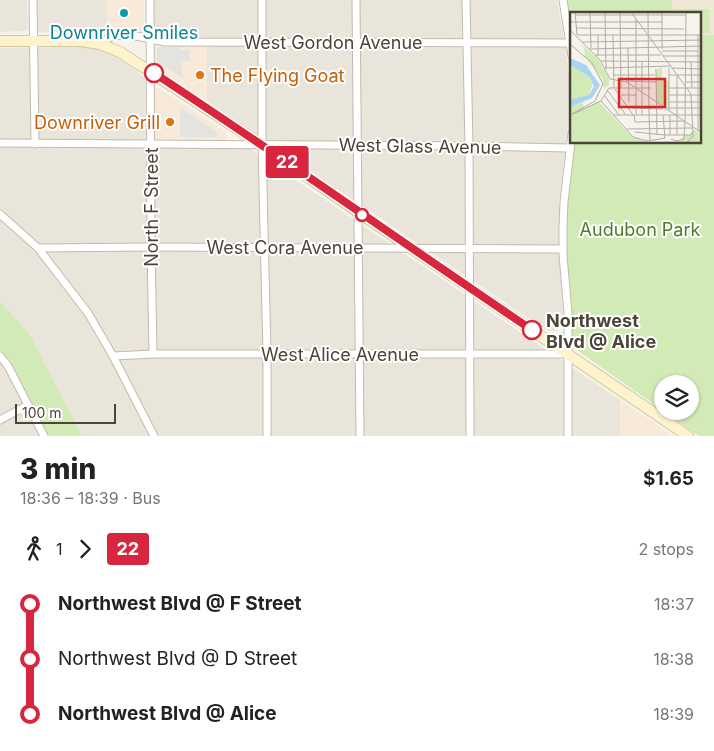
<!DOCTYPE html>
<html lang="en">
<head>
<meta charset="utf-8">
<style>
  :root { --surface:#fff; --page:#f6f6f6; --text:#222; --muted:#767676 }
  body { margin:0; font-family:Inter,sans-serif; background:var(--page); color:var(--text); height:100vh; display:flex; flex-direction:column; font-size:19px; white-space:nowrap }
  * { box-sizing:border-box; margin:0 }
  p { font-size:16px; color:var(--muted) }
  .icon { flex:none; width:28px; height:28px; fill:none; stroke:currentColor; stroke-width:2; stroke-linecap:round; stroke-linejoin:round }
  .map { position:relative; height:436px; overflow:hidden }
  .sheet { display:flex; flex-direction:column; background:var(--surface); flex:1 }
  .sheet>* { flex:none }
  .badge { padding:0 10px; border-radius:4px; font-size:18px; line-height:32px }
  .buttons { position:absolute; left:654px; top:375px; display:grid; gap:10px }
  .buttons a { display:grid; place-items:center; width:45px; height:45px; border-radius:50%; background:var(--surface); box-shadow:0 1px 4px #0004; font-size:25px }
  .scale { position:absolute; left:15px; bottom:12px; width:101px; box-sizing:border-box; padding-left:5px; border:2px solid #4b4439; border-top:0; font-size:14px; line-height:18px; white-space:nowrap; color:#4b4439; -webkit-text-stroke:4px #fff; paint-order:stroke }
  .map>.badge { position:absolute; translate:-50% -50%; box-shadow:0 0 0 2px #fff }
  .legs { display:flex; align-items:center; gap:8px; height:55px; padding:0 20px; font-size:16px }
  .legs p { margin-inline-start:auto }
  .overview { display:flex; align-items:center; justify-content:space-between; height:85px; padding:0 20px }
  h1 { font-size:28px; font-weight:800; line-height:38px }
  ul { padding:0 20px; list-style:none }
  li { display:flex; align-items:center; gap:18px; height:55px; font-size:19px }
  li i { display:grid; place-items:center; width:8px; height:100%; margin:0 6px; background:currentColor }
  li i::after { content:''; width:12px; height:12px; margin:-6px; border:4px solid; border-radius:50%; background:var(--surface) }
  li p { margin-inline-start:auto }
  li:first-child i { background:linear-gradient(#0000 50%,currentColor 0) }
  li:last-child i { background:linear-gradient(currentColor 50%,#0000 0) }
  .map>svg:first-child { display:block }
  .residential { fill:#eae5da }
  .commercial { fill:#f7ead8 }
  .education { fill:#efe8d6 }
  .green { fill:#d2eab5; fill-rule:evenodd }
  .parking { fill:#e5e3e0 }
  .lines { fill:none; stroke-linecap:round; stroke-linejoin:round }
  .minor-casing { stroke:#c2bbae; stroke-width:9 }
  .secondary-casing { stroke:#d6c79b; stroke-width:12 }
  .minor { stroke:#fff; stroke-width:7 }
  .secondary { stroke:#fff3cd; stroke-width:10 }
  .line-1-casing { stroke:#fff; stroke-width:11 }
  .line-1 { stroke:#d7263d; stroke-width:8 }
  .culture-dot { fill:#0f9aa8; stroke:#fff; stroke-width:2 }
  .stop-1-dot { fill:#fff; stroke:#d7263d; stroke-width:2.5 }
  .food-dot { fill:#e8710a; stroke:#fff; stroke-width:2 }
  .labels { text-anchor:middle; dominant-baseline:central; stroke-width:4; stroke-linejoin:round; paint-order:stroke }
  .culture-label { font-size:18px; fill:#0d838f; stroke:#fff }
  .street-label { font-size:18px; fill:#4b4439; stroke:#fff }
  .food-label { font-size:18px; fill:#c56008; stroke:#fff; text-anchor:start }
  .park-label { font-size:18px; fill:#4a7f2a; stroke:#fff }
  .stop-label { font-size:18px; font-weight:bold; fill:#4b4439; stroke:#fff; text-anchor:start }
  .inset-road { fill:none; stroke:#b2ada4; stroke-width:1 }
  .view { fill:#d62828; fill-opacity:0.15; stroke:#d62828; stroke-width:2.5 }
  .inset-edge { fill:none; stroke:#4b4439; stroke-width:2.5 }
</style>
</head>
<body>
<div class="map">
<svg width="714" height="436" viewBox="0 0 714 436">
  <rect width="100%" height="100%" fill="#f6f3ec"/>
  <g class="residential">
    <polygon points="0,0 27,0 28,28 26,31 0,32"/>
    <polygon points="37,0 106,0 106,33 39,32 37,28"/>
    <polygon points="152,0 557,0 566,51 569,79 568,126 559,202 559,256 564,319 562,324 559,328 555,331 546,330 207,101 207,37 158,37 153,36"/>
    <polygon points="84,47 101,50 114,56 127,64 144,77 145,80 146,147 250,149 620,400 620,436 82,436 30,335 0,301 0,48"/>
    <polygon points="0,349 11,364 48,436 0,436"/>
  </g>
  <g class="commercial">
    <polygon points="106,0 144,0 144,29 143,32 106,33"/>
    <polygon points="155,45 207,45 207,101 154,66 153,64 153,47"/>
    <polygon points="157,87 224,131 227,135 226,139 224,141 155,139 154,137 153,90"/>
    <polygon points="620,400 668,432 669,436 620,436"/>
  </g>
  <polygon class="education" points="672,0 714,0 714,35 700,35 700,14 672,14"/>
  <g class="green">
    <polygon points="565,0 672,0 672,9 709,9 710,33 700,33 700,14 572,14 571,34"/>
    <path d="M700,35H714V436H699L574,348L572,346V306L566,249V209L573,143L700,142ZM662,384H690V411H662Z"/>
    <polygon points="0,301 30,335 82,436 48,436 11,364 0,349"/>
  </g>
  <g class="parking">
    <polygon points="157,47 180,47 181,50 190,50 190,61 181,62 183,78 157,62"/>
    <polygon points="181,108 217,132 217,137 180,137 180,110"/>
  </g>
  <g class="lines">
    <defs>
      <g id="minor">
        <polyline points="33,0 35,144"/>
        <polyline points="150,0 151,247 153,354"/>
        <polyline points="262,0 262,145 267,354 267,436"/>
        <polyline points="356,0 360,436"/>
        <polyline points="466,0 469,146 470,436"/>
        <polyline points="563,0 572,56"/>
        <path d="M100,44C104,41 109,37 114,36C131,33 148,39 165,42L570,43"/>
        <polyline points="0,143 469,146 570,148"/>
        <polyline points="0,214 38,248 88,313 113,356 154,436"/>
        <polyline points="38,248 151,247 563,249"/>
        <polyline points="0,356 8,366 44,436"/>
        <polyline points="113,356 153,354 568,354"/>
        <polyline points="0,420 28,405"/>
        <polyline points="568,436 568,313 563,255 563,226 564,202 572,133"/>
      </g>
      <polyline id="secondary" points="0,41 81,41 100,44 120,52 262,145 358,212 688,436"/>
    </defs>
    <use href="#minor" class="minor-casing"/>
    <use href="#secondary" class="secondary-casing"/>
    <use href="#minor" class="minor"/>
    <use href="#secondary" class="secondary"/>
  </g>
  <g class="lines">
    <defs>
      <path id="line-1" d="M154,73C282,157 406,245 532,330"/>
    </defs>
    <use href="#line-1" class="line-1-casing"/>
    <use href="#line-1" class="line-1"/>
  </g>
  <circle class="culture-dot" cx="124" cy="13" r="5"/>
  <g class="stop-1-dot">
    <circle cx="154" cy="73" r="9"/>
    <circle cx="362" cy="215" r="6"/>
    <circle cx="532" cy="330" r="9"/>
  </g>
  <g class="food-dot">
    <circle cx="200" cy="75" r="5"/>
    <circle cx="170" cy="122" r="5"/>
  </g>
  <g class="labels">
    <g class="culture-label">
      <text x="124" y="32">Downriver Smiles</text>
    </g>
    <g class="street-label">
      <text x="333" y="42">West Gordon Avenue</text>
      <text transform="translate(420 146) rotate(1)">West Glass Avenue</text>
      <text transform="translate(151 207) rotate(-90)">North F Street</text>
      <text x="285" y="247">West Cora Avenue</text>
      <text x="340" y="354">West Alice Avenue</text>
    </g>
    <g class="food-label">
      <text x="210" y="75">The Flying Goat</text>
      <text x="160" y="122" text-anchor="end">Downriver Grill</text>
    </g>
    <g class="park-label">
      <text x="640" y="229">Audubon Park</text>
    </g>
    <g class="stop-label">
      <text x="546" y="320">Northwest<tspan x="546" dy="21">Blvd @ Alice</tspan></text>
    </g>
  </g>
  <g transform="translate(570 12)">
    <rect width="131" height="131" fill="#f6f3ec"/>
    <path d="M9,30L28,47L39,67V73L34,77L32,66L15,45L14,36ZM0,53L20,65L23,71L19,83L6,89L0,88ZM92,55V67L99,69V98L86,89L87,57ZM28,89L62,125L79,130L109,129L115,123H123V117L128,120L129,131H0V95L13,90L14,98Z" fill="#d2eab5"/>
    <path d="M0,46L16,53L30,73L22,86L0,95V88L19,83L24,74L20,65L0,53Z" fill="#a9d4f2"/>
    <path class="inset-road" d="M5,0L7,23M20,0L21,36M35,0L36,57M50,0L51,76M61,0L121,82L123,124L116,131M78,0L79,103M92,0V37M5,3H116M66,7V103M0,10H92M6,16L114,17M0,18L30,48L40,67L57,70L132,121M7,23H132M28,23V44M43,23L44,76M13,30L132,28M0,32L22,51L33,72L25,89L2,102M58,36L59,90M19,37L132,34M92,39H128M25,43H91M93,44H132M31,49L132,50M72,49V103M121,50L122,76M35,56L101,54M99,56V99M102,56L132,57M86,57L87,123M43,63H85M99,63H132M107,64V123M56,69L86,70M115,70H132M99,76H132M45,77L63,103M37,78L56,103M34,83L49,103M51,83H67M99,83H132M31,89L63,125L78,129L95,126L93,103M31,89L39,76H81M99,90H132M59,96L93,97M99,96H132M3,102L31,89M43,103H132M64,103L65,110L114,109M79,103L80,129M100,103V123M115,110L116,0M57,117L122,116M128,118V23M65,120L94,123H121L122,120M101,127L107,129L114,127L115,110"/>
    <path class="view" d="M49,67H95V95H49Z"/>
    <rect width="131" height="131" class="inset-edge"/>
  </g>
</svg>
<div class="buttons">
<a><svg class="icon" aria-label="layers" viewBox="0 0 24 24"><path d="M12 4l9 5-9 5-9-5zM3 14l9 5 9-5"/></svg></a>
</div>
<div class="scale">100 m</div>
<b class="badge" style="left:287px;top:162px;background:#d7263d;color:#fff">22</b>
</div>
<section class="sheet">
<div class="overview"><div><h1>3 min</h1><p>18:36 – 18:39 · Bus</p></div><b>$1.65</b></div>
<div class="legs"><svg class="icon" aria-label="walk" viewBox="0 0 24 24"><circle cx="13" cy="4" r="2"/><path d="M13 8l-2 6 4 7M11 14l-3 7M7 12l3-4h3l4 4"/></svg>1<svg class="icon" aria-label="forward" viewBox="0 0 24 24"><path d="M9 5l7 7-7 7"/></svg><b class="badge" style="background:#d7263d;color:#fff">22</b><p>2 stops</p></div>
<ul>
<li><i style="color:#d7263d"></i><b>Northwest Blvd @ F Street</b><p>18:37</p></li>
<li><i style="color:#d7263d"></i><span>Northwest Blvd @ D Street</span><p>18:38</p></li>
<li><i style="color:#d7263d"></i><b>Northwest Blvd @ Alice</b><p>18:39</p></li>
</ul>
</section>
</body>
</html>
